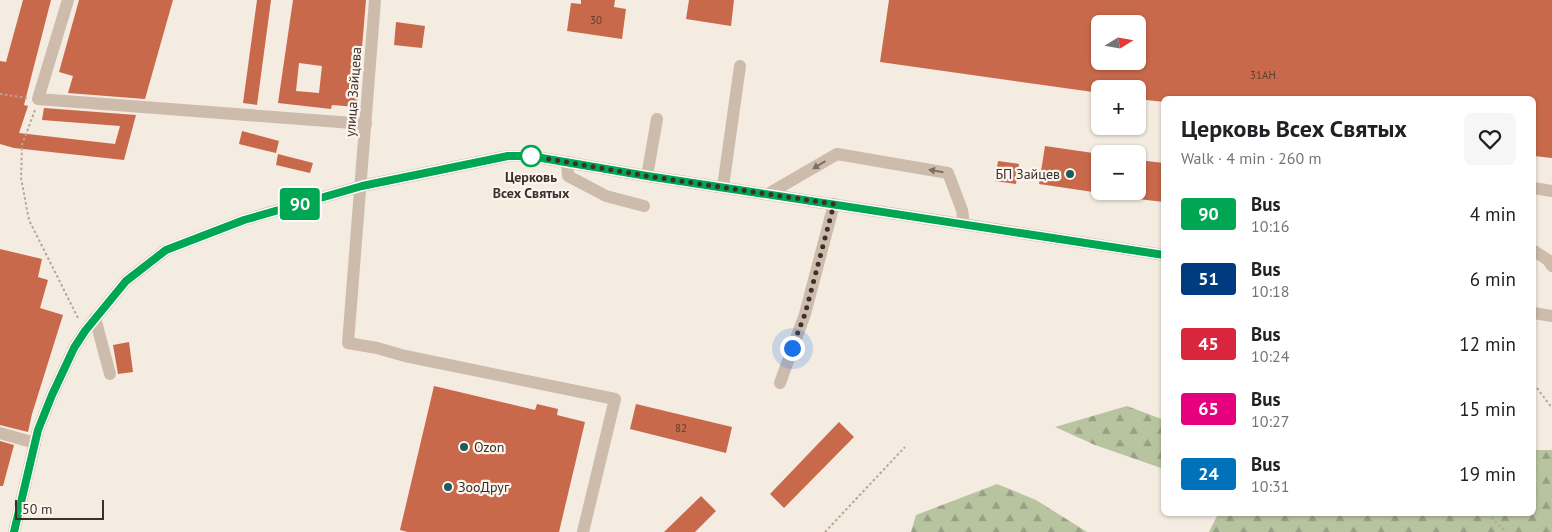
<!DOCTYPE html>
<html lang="en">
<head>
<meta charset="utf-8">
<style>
  :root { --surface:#fff; --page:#f6f6f6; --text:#202124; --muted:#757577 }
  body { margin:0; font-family:"PT Sans",sans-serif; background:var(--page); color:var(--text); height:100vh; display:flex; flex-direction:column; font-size:19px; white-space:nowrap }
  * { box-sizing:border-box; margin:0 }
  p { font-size:16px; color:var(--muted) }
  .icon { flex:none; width:28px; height:28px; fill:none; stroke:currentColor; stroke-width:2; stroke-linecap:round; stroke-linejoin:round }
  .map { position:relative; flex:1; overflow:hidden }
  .details { position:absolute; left:1161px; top:96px; width:375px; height:420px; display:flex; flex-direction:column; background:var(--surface); border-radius:8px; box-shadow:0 1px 4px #0004 }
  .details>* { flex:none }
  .badge { padding:0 10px; border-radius:4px; font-size:18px; line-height:32px }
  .needle { width:32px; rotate:79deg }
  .buttons { position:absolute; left:1091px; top:15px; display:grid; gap:10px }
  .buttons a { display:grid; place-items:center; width:55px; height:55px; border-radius:8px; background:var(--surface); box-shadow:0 1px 4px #0004; font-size:25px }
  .scale { position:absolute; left:15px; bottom:12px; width:89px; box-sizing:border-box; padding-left:5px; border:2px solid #3b302b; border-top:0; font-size:14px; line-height:18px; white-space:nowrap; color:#3b302b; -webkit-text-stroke:4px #fbf5ee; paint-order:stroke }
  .you { position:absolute; width:25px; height:25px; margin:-12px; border:4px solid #fff; border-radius:50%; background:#1a73e8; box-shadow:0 0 0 8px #1a73e833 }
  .map>.badge { position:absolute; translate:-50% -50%; box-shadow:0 0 0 2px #fff }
  .round { display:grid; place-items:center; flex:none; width:52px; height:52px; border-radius:8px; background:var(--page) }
  .headline { display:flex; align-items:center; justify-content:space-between; height:85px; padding:0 20px }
  h1 { font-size:24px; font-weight:600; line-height:38px }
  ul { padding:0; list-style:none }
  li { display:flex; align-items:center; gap:15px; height:65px; padding:0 20px }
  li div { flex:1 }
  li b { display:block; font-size:19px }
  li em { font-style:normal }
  li .badge { min-width:55px; font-weight:700; text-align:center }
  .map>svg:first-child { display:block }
  .forest { fill:url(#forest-firs) }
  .building { fill:#c8694b; fill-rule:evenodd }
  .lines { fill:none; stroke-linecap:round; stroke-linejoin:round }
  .path { stroke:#b9a596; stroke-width:2; stroke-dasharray:2.5 2.5; stroke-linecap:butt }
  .minor { stroke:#cdbbac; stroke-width:12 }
  .oneway { fill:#7d6f65 }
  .line-casing { stroke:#fff; stroke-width:11 }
  .line { stroke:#00a651; stroke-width:8 }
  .walk { stroke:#3b302b; stroke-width:5; stroke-dasharray:0 9 }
  .stop-dot { fill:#fff; stroke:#00a651; stroke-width:2.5 }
  .poi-dot { fill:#1f5a5e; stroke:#fbf5ee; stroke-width:2 }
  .labels { text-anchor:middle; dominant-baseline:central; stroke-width:4.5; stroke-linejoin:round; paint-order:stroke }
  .number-label { font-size:11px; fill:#5e3e33 }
  .street-label { font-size:14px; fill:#3b302b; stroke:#fbf5ee }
  .poi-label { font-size:14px; fill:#3b302b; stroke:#fbf5ee; text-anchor:start }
  .stop-label { font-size:14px; font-weight:bold; fill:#3b302b; stroke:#fbf5ee }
</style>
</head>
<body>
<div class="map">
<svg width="1552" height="532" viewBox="0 0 1552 532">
  <defs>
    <pattern id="forest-firs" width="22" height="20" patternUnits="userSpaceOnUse" patternTransform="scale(1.25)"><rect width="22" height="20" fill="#b8c4a0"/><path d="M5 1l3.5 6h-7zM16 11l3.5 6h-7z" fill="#97a083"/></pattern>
  </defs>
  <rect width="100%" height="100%" fill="#f4ebe1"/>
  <g class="forest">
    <polygon points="1127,406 1164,420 1164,469 1095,445 1055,427"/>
    <polygon points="1534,450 1552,450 1552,532 1209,532 1218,514 1534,514"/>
    <polygon points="997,484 1036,500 1087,532 911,532 916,515"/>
  </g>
  <g class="building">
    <polygon points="23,0 51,0 24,105 28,106 19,133 115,144 120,126 42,120 44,108 136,115 124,160 14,148 0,144 0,61 6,62"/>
    <polygon points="79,0 173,0 145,99 68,93 73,76 59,72"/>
    <polygon points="257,0 271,0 257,105 243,103"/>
    <path d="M293,0H366L357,107L332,105L331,109L278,103ZM299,63L322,66L319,93L296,91Z"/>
    <polygon points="581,0 615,0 614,7 626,9 622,39 567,31 571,3 581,4"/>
    <polygon points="689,0 734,0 731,26 686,19"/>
    <path d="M889,0H1552V158L1534,156V99H1164V102L1138,99V89H1100V93L880,62ZM1100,24H1138V61H1100Z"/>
    <polygon points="396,22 425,26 422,48 394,45"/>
    <polygon points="242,131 279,141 276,153 239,144"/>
    <polygon points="1045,146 1100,154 1100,193 1039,184"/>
    <polygon points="278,154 313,163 310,173 276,165"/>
    <polygon points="1138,160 1164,163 1164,202 1138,199"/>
    <polygon points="998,161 1019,164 1016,184 995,181"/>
    <polygon points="0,249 42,259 38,277 48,280 40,308 63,315 32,414 28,432 0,425"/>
    <polygon points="129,342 133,372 118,374 113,345"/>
    <polygon points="434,386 535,410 537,404 558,409 557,415 585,422 559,532 408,532 400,530"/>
    <polygon points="636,404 732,427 726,453 630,429"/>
    <polygon points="839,422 854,437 784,508 770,494"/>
    <polygon points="0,441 14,445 3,486 0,486"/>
    <polygon points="701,496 716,511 695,532 664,532"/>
  </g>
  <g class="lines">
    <g class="path">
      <polyline points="0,94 27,98"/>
      <polyline points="35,110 22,145 21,178 29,220 79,320"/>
      <polyline points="1534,384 1552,408"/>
      <polyline points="1488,514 1506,532"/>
      <polyline points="825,532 905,447"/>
    </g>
    <g class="minor">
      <polyline points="68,0 38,99 366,124"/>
      <polyline points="375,0 348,343 377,348 405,356 615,399 583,532"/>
      <polyline points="567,162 568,176 606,196 644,206"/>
      <polyline points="647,176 657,119"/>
      <polyline points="723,187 740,66"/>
      <polyline points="1534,188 1552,191"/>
      <polyline points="768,194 837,154 948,173 962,210 964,224"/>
      <polyline points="1534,251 1548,260 1552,266"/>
      <polyline points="1534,313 1552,316"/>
      <polyline points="95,318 110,374"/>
      <polyline points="780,383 805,314 834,204"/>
      <polyline points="0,433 35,443"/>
      <polyline points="14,532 38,430 52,395 74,348 85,331 126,281 166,250 244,220 362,186 508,156 530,156 647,176 1164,255"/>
    </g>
  </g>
  <defs><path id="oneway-solid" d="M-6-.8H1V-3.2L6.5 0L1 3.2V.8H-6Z" transform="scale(1.25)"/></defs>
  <g class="oneway">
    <use href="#oneway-solid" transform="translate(819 165) rotate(149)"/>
    <use href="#oneway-solid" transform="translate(936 171) rotate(-170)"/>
  </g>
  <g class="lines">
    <defs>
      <polyline id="line" points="14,532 38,430 52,395 74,348 85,331 126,281 166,250 244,220 362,186 508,156 530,156 647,176 1164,255"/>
    </defs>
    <use href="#line" class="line-casing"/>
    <use href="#line" class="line"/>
    <polyline class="walk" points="531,156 647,176 834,204 805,314 792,348"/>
  </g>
  <circle class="stop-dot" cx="531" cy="156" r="10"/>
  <g class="poi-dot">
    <circle cx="1070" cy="174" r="5"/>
    <circle cx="464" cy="447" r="5"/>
    <circle cx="448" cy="487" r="5"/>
  </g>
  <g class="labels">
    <g class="number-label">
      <text x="596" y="20">30</text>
      <text x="1263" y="75">31АН</text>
      <text x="681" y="428">82</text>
    </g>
    <g class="street-label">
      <text transform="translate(353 92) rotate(-86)">улица Зайцева</text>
    </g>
    <g class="poi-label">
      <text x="1060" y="174" text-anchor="end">БП Зайцев</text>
      <text x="474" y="447">Ozon</text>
      <text x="458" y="487">ЗооДруг</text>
    </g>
    <g class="stop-label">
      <text x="531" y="177">Церковь<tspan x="531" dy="16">Всех Святых</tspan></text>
    </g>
  </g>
</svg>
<div class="buttons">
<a><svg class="needle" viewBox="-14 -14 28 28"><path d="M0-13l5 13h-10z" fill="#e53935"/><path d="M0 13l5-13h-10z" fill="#757577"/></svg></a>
<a>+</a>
<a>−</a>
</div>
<div class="scale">50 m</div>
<div class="you" style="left:792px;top:348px"></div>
<b class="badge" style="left:300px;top:204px;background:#00a651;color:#fff">90</b>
<section class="details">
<div class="headline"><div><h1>Церковь Всех Святых</h1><p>Walk · 4 min · 260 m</p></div><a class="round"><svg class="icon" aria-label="heart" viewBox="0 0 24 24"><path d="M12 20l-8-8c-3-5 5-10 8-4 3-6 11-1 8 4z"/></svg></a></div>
<ul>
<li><span class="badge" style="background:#00a651;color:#fff">90</span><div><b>Bus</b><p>10:16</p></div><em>4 min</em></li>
<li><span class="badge" style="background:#003b80;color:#fff">51</span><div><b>Bus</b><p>10:18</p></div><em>6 min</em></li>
<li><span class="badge" style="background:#d7263d;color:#fff">45</span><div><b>Bus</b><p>10:24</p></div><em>12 min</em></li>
<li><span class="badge" style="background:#e6007e;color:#fff">65</span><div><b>Bus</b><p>10:27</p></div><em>15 min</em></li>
<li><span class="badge" style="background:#0072bc;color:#fff">24</span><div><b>Bus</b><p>10:31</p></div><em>19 min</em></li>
</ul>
</section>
</div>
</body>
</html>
